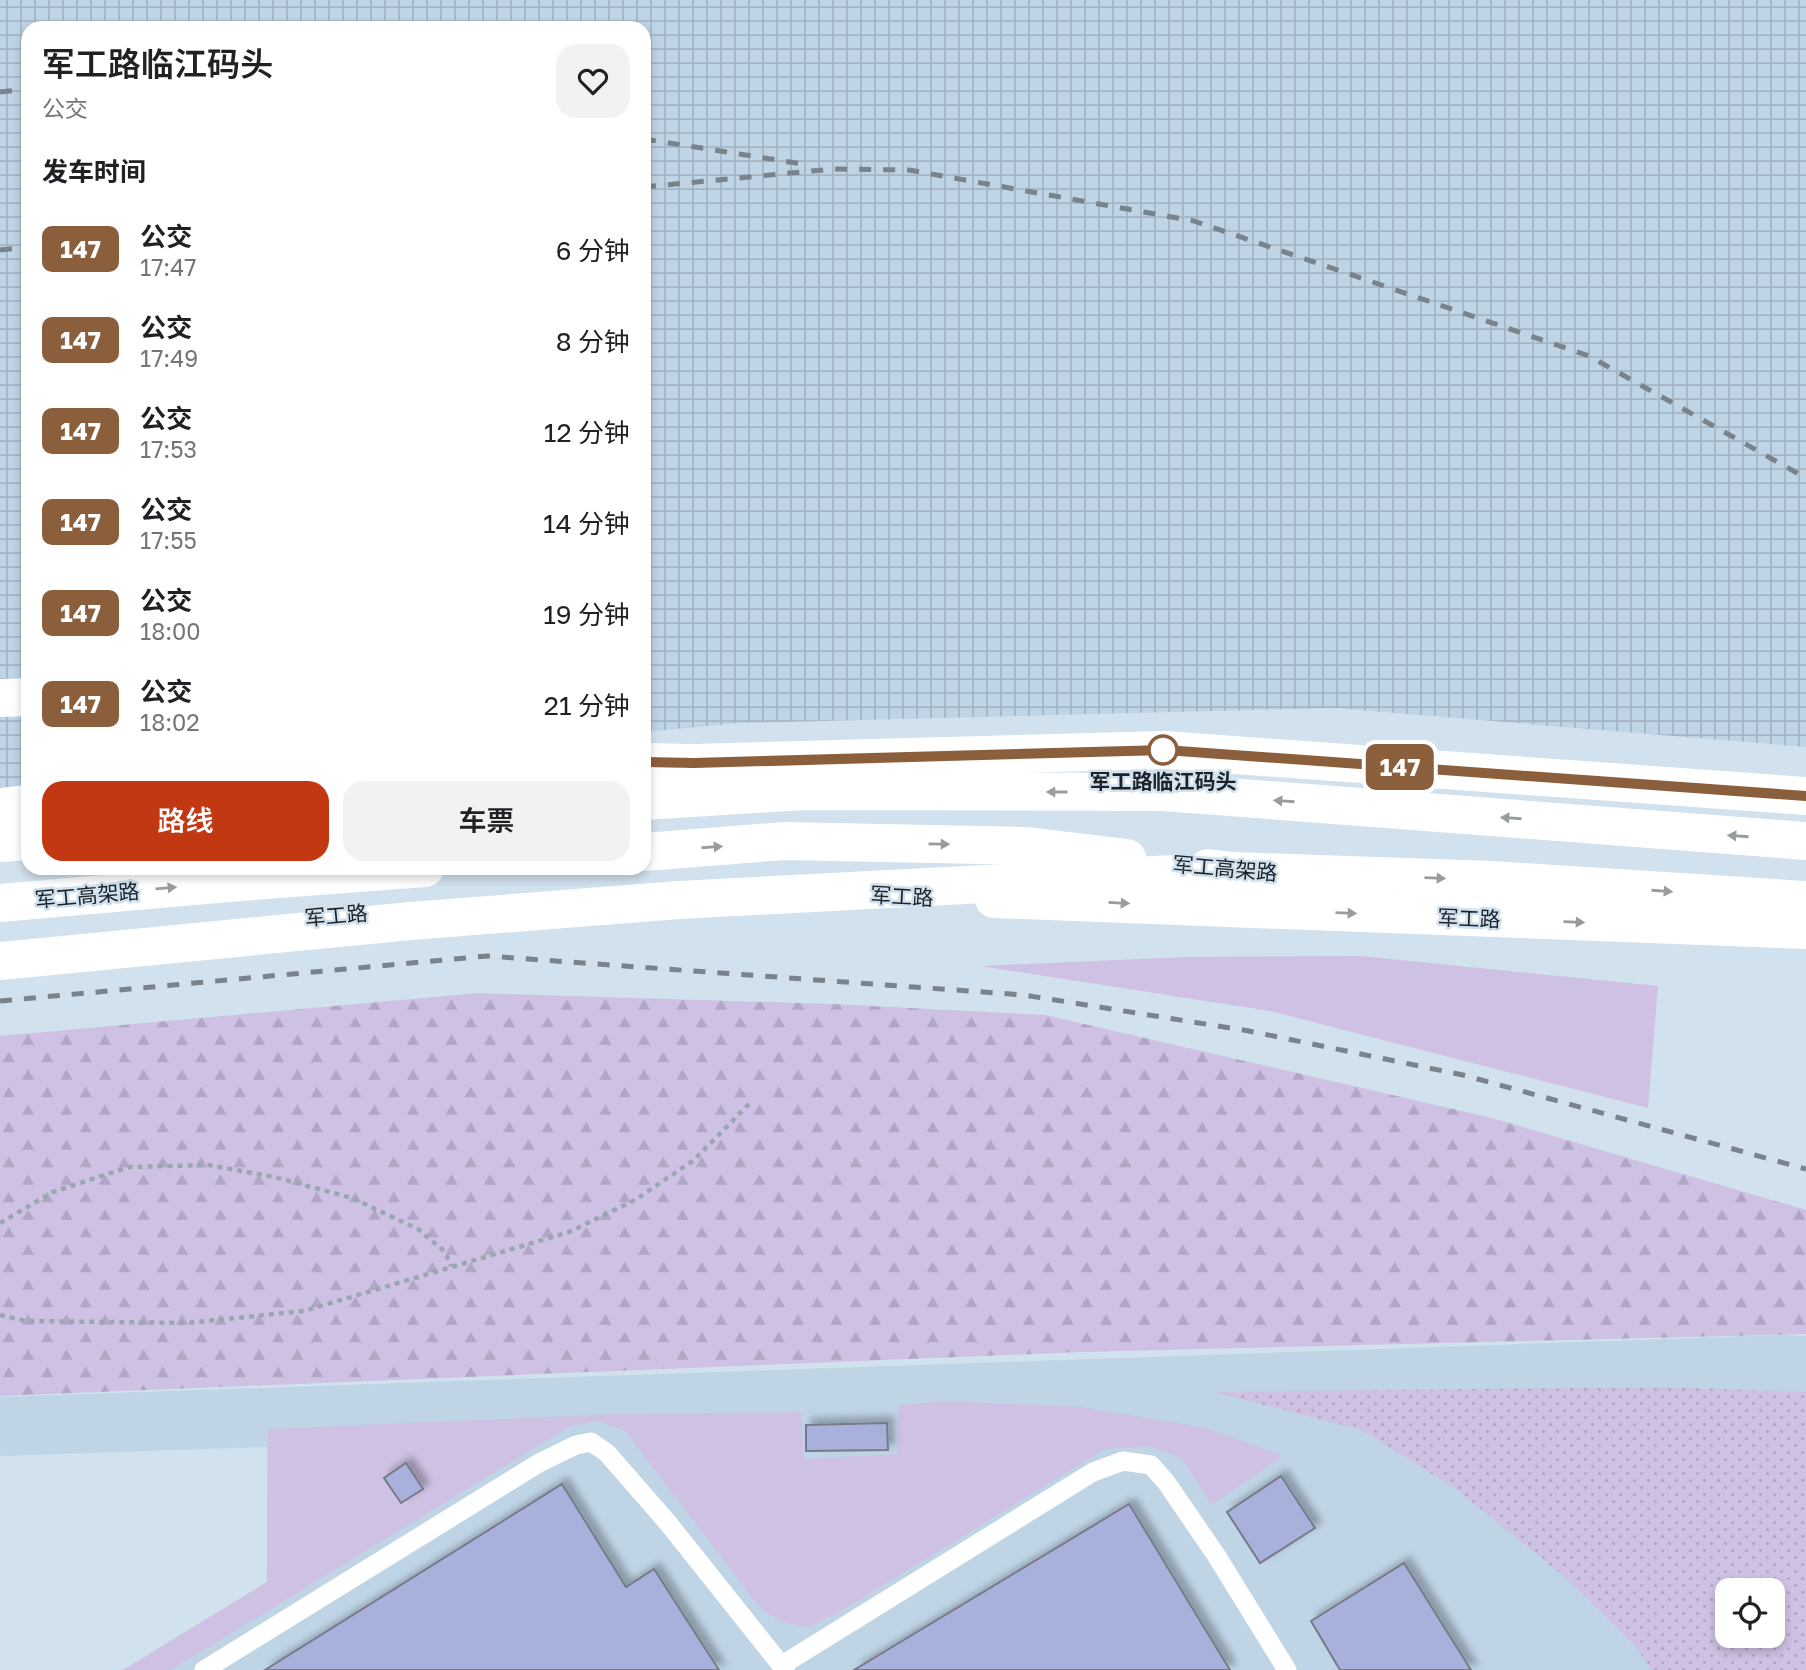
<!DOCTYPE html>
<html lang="zh">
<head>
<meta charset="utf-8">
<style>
  :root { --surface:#fff; --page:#f2f2f2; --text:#202124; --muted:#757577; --accent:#c23813 }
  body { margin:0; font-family:"Golos Text","Noto Sans SC",sans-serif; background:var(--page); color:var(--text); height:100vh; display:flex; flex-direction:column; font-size:26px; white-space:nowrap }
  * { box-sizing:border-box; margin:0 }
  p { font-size:23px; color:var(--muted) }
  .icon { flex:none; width:38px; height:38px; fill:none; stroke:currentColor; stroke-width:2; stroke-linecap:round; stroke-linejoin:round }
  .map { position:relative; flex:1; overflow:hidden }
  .drawer { position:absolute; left:21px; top:21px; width:630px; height:854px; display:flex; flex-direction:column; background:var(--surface); border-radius:21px; box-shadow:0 4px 10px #0003 }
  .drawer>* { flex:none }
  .badge { padding:0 14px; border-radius:10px; font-size:24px; line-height:46px }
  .fabs { position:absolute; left:1715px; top:1578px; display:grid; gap:14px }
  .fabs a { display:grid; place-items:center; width:70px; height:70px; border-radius:14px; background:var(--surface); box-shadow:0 4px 10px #0003; font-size:35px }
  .map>.badge { position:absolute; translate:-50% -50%; box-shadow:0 0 0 4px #fff }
  h2 { padding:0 21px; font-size:26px; line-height:63px }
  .round { display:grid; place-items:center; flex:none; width:74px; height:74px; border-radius:21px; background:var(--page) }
  .summary { display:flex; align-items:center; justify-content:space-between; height:119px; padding:0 21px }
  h1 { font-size:33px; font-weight:600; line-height:52px }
  .cta { display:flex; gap:14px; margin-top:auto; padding:14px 21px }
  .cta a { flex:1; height:80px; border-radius:21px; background:var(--accent); color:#fff; font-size:28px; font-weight:600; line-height:80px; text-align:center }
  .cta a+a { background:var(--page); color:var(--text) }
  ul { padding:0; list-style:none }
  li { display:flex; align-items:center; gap:21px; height:91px; padding:0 21px }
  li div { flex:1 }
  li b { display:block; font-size:26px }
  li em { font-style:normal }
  li .badge { min-width:77px; font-weight:700; text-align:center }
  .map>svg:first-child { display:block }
  .built { fill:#bfd4e5; fill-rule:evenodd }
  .industrial { fill:url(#industrial-grid) }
  .grass { fill:#cfc1e3 }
  .forest { fill:url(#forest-firs) }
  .park { fill:url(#park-dots); fill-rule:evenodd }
  .building { fill:#a7b1dc; stroke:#767a89; stroke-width:2; filter:url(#shadow) }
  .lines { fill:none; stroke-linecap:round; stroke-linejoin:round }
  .path { stroke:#9aa7b2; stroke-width:4.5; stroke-dasharray:5 5; stroke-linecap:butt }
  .lane { stroke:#fff; stroke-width:19 }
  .street { stroke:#fff; stroke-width:38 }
  .primary { stroke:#fff; stroke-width:38 }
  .highway { stroke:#fff; stroke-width:38 }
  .rail { stroke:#78838c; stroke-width:5; stroke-dasharray:12 12; stroke-linecap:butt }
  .oneway { fill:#999c9e }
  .line-casing { stroke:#fff; stroke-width:16 }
  .line { stroke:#8b5e3c; stroke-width:10 }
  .stop-dot { fill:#fff; stroke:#8b5e3c; stroke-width:3.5 }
  .labels { text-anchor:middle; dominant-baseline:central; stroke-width:5; stroke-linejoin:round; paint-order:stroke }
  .stop-label { font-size:21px; font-weight:bold; fill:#1c2227; stroke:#d1e1ee }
  .street-label { font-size:21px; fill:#1c2227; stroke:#d1e1ee }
</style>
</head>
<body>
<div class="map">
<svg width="1806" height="1670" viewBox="0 0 1806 1670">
  <defs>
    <pattern id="industrial-grid" width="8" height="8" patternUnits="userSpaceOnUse" patternTransform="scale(1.75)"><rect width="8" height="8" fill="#bfd4e5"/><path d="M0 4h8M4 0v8" fill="none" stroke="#a4b6c4"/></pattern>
    <pattern id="forest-firs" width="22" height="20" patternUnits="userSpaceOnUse" patternTransform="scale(1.75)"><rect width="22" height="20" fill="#cfc1e3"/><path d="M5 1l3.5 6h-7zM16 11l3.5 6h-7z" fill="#b1a6c3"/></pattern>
    <pattern id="park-dots" width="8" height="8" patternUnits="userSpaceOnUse" patternTransform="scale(1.75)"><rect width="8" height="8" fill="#cfc1e3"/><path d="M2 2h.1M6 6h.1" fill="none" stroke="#b1a6c3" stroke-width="1.8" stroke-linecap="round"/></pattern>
    <filter id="shadow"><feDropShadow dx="6" dy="-6" stdDeviation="3.5" flood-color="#0004"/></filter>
  </defs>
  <rect width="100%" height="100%" fill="#d1e1ee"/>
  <path class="built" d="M1783,1335L1806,1336V1670H123L267,1582V1447L0,1456V1397ZM1727,1591H1773V1636H1727Z"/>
  <polygon class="industrial" points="0,0 1806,0 1806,747 1335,708 740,723 644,732 644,28 28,28 28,790 0,793"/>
  <g class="grass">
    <polygon points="1360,956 1658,986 1648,1108 1270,1011 980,966 1184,957"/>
    <polygon points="947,1401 1081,1407 1206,1428 1283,1456 1211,1505 1182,1458 1148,1446 1105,1449 841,1611 808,1627 781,1622 760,1608 625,1431 598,1421 570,1426 171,1670 123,1670 267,1582 268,1429 616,1414 801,1412 804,1459 897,1454 899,1405"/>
  </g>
  <polygon class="forest" points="478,993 832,1004 1045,1015 1492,1118 1806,1210 1806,1334 1081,1352 0,1396 0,1036"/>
  <path class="park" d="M1662,1387L1806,1392V1670H1652L1636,1647L1566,1578L1456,1489L1362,1430L1213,1392ZM1727,1591H1773V1636H1727Z"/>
  <g class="building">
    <polygon points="887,1423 888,1450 806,1451 806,1425"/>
    <polygon points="406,1463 423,1489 401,1503 384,1478"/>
    <polygon points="1281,1476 1315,1528 1260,1563 1227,1512"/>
    <polygon points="562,1484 626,1587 654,1569 719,1670 265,1670"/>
    <polygon points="1129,1504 1230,1670 854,1670"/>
    <polygon points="1404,1563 1471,1670 1340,1670 1311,1621"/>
  </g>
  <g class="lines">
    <g class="path">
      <polyline points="0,1223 53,1192 129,1167 209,1165 274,1177 352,1198 418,1229 445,1252 451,1266"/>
      <polyline points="0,1315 26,1321 187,1323 304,1311 569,1232 635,1200 694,1160 749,1104"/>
    </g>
    <g class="lane">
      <polyline points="782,1665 1093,1472 1123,1461 1151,1465 1166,1482 1216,1555 1287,1670"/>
      <polyline points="204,1670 539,1463 576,1445 591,1442 607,1453 668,1523 785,1670"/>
    </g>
    <polyline class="street" points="0,698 28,697"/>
    <g class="primary">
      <polyline points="644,762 694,763 1165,750 1806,796"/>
      <polyline points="0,807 28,804"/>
      <polyline points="994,899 1806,930"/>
    </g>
    <g class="highway">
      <polyline points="644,801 805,791 1163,792 1806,841"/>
      <polyline points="0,843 28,841"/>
      <polyline points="644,852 785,841 1027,846 1127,858"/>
      <polyline points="1208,868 1231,871 1492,880 1806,900"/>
      <polyline points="0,903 228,883 425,868"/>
      <polyline points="0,961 411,921 679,900 1231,871"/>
    </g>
    <g class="rail">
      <polyline points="0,92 28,89"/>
      <polyline points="644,139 809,165"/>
      <polyline points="644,187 833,169 909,170 1194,221 1589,356 1806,478"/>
      <polyline points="0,250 28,247"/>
      <polyline points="0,1001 487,956 1024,995 1249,1031 1463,1075 1806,1169"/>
    </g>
  </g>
  <defs><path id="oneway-solid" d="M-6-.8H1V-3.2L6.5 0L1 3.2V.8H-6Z" transform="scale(1.75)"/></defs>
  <g class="oneway">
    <use href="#oneway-solid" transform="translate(1057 792) rotate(-180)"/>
    <use href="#oneway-solid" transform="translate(1284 801) rotate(-176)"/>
    <use href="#oneway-solid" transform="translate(1511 818) rotate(-176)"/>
    <use href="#oneway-solid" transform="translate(1738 836) rotate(-176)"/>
    <use href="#oneway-solid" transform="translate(939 844) rotate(1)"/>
    <use href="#oneway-solid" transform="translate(712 847) rotate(-4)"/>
    <use href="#oneway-solid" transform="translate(1435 878) rotate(2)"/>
    <use href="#oneway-solid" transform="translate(166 888) rotate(-5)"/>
    <use href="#oneway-solid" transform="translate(1662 891) rotate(4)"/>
    <use href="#oneway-solid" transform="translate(1119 903) rotate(3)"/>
    <use href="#oneway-solid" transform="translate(1346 913) rotate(2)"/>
    <use href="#oneway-solid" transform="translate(1574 922) rotate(2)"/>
  </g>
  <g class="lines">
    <defs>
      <polyline id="line" points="644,762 694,763 1165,750 1806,796"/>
    </defs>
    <use href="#line" class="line-casing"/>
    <use href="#line" class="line"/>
  </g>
  <circle class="stop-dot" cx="1163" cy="750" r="14"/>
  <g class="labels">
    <g class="stop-label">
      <text x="1163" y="781">军工路临江码头</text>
    </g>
    <g class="street-label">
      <text transform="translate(1225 868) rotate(5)">军工高架路</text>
      <text transform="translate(87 895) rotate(-5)">军工高架路</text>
      <text transform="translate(902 896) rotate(3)">军工路</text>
      <text transform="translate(336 915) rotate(-5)">军工路</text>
      <text transform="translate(1469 918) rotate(2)">军工路</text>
    </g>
  </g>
</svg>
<div class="fabs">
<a><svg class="icon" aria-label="locate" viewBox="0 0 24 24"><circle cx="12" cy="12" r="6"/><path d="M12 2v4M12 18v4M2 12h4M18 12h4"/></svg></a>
</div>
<b class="badge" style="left:1400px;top:767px;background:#8b5e3c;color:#fff">147</b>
<section class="drawer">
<div class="summary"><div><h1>军工路临江码头</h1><p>公交</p></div><a class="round"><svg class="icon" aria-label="heart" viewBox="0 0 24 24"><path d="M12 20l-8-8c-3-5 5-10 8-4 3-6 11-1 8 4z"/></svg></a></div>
<h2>发车时间</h2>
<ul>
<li><span class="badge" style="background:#8b5e3c;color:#fff">147</span><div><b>公交</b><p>17:47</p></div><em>6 分钟</em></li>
<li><span class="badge" style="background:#8b5e3c;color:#fff">147</span><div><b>公交</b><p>17:49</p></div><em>8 分钟</em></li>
<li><span class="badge" style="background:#8b5e3c;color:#fff">147</span><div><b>公交</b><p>17:53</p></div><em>12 分钟</em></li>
<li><span class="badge" style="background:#8b5e3c;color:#fff">147</span><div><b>公交</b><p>17:55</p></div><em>14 分钟</em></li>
<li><span class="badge" style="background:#8b5e3c;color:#fff">147</span><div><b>公交</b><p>18:00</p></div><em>19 分钟</em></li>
<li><span class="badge" style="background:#8b5e3c;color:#fff">147</span><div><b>公交</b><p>18:02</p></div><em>21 分钟</em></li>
</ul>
<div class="cta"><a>路线</a><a>车票</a></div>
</section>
</div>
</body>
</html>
